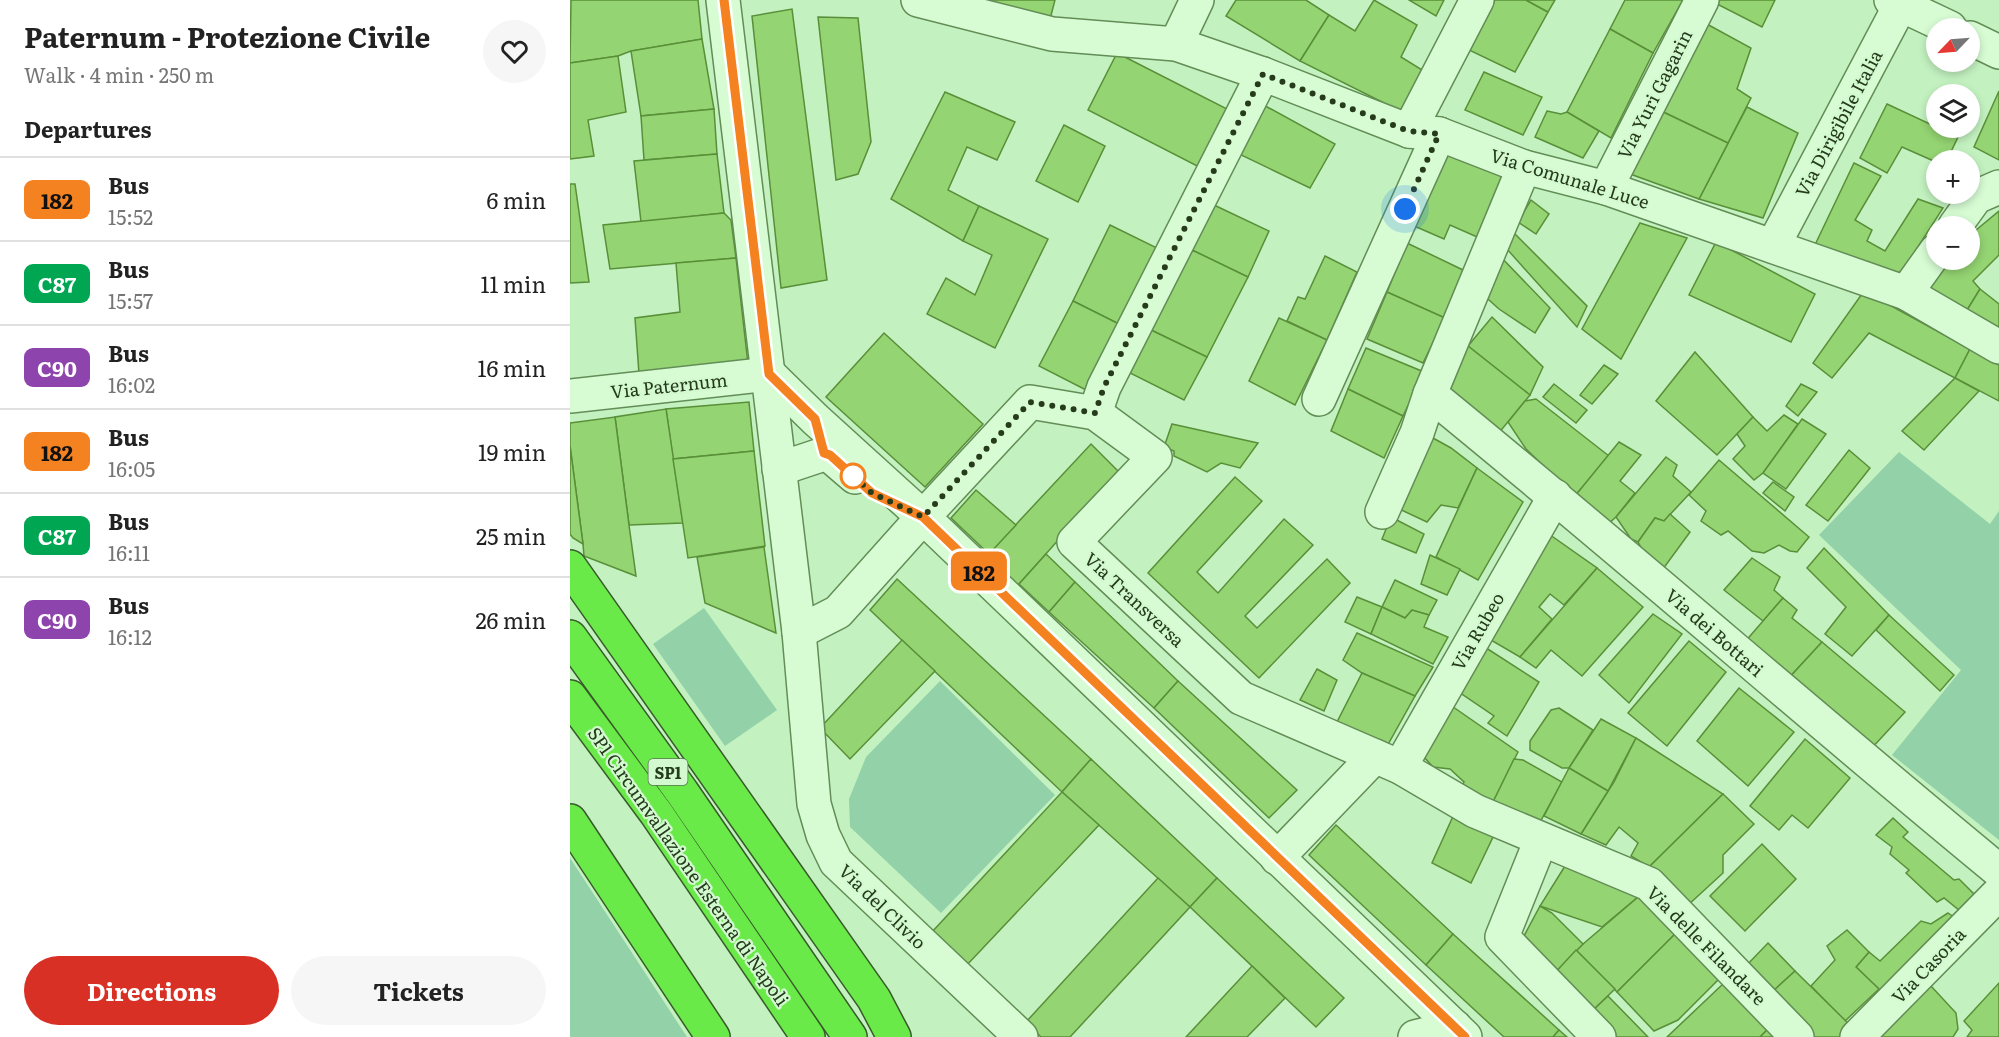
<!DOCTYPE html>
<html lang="en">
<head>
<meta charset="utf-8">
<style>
  :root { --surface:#fff; --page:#f6f6f6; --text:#222; --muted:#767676; --line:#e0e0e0; --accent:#d93025 }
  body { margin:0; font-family:Literata,serif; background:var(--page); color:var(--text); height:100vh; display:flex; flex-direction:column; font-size:22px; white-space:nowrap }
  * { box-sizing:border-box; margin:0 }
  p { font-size:20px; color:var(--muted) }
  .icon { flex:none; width:33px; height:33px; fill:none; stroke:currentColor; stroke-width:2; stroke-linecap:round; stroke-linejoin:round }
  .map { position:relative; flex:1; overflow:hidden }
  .side { display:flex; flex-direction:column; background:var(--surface); width:570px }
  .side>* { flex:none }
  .badge { padding:0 12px; border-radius:9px; font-size:21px; line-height:39px }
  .needle { width:39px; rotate:245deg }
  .buttons { position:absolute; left:1356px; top:18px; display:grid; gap:12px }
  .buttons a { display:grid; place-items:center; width:54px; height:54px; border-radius:50%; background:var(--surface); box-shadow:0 3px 9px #0003; font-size:30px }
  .you { position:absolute; width:30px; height:30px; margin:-15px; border:4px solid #fff; border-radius:50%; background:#1a73e8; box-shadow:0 0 0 9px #1a73e833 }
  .map>.badge { position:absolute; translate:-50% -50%; box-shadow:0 0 0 3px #fff }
  h2 { padding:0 24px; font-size:22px; line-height:54px }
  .round { display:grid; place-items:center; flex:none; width:63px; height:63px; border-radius:32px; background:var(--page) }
  .head { display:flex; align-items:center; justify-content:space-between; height:102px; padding:0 24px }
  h1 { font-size:28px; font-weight:700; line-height:45px }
  .button { display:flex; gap:12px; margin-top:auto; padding:12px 24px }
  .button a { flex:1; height:69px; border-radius:36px; background:var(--accent); color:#fff; font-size:24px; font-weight:700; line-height:69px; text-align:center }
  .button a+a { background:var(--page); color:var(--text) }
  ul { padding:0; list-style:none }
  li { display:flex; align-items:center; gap:18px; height:84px; padding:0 24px; border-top:2px solid var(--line) }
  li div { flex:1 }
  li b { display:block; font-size:22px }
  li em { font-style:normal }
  li .badge { min-width:66px; font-weight:700; text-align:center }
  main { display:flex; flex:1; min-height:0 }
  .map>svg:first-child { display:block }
  .green { fill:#93d1a8 }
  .building { fill:#94d472; stroke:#598f39; stroke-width:1.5 }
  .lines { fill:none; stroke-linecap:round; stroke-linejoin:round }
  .minor-casing { stroke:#638d56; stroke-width:36 }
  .highway-casing { stroke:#395a2b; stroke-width:36 }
  .minor { stroke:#d7fcd4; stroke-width:33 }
  .highway { stroke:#6aea48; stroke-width:33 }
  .line-casing { stroke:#fff; stroke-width:14 }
  .line { stroke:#f58220; stroke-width:9 }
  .walk { stroke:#253b1c; stroke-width:6; stroke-dasharray:0 10.8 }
  .stop-dot { fill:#fff; stroke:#f58220; stroke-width:3 }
  .labels { text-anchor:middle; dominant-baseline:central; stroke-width:4.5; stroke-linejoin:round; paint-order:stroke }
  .shield { fill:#d3f9d0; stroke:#597452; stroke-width:1.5 }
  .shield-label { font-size:16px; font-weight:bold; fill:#253b1c }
  .street-label { font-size:18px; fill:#253b1c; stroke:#d3f9d0 }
</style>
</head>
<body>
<main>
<section class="side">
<div class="head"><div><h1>Paternum - Protezione Civile</h1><p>Walk · 4 min · 250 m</p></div><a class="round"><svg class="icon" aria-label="heart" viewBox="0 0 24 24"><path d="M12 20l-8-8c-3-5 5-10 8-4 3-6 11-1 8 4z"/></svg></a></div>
<h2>Departures</h2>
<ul>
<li><span class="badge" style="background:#f58220;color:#111">182</span><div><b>Bus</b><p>15:52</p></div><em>6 min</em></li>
<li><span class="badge" style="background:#00a651;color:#fff">C87</span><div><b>Bus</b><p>15:57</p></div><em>11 min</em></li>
<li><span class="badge" style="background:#8e44ad;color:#fff">C90</span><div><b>Bus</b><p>16:02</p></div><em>16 min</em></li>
<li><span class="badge" style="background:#f58220;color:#111">182</span><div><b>Bus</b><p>16:05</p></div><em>19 min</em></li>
<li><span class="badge" style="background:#00a651;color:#fff">C87</span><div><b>Bus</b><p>16:11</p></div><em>25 min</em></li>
<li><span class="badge" style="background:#8e44ad;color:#fff">C90</span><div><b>Bus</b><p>16:12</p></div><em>26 min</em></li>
</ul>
<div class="button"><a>Directions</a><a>Tickets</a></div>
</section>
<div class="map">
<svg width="1429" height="1037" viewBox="0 0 1429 1037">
  <rect width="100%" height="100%" fill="#c3f2c0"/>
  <g class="green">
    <polygon points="1329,452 1420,524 1429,511 1429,840 1322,755 1391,670 1249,535"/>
    <polygon points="134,608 207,710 155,746 83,644"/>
    <polygon points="370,681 485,795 371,913 280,827 279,799 296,757"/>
    <polygon points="0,858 117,1037 0,1037"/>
  </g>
  <g class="building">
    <polygon points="1,0 128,0 132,39 61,51 48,56 0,63"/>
    <polygon points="395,0 485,0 479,23"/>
    <polygon points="666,0 736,0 759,15 730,61 656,16"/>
    <polygon points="804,0 847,25 831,57 857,73 834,113 730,61 759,15 785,31"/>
    <polygon points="839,0 874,0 866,16"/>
    <polygon points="925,0 956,0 978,12 945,72 899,50"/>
    <polygon points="956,0 985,0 978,12"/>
    <polygon points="1055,0 1113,0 1083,53 1040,29"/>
    <polygon points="1150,0 1205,0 1192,27 1147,4"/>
    <polygon points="222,9 257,280 211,288 182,16"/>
    <polygon points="248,17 288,18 301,142 288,174 266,180"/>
    <polygon points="1135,23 1181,48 1167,89 1181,98 1158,143 1089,110"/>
    <polygon points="1040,29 1083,53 1041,138 997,112"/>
    <polygon points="132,39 144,109 71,116 61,51"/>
    <polygon points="547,53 661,111 633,169 518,110"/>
    <polygon points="48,56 56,112 18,120 24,156 0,159 0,63"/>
    <polygon points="914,72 972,97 953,135 895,110"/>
    <polygon points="1429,91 1429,160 1404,147"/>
    <polygon points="375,92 445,122 427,160 397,147 378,190 409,206 393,241 321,199"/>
    <polygon points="690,103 765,144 740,188 667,153"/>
    <polygon points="1317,104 1388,137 1377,160 1366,160 1366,162 1332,147 1317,173 1290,158"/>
    <polygon points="1177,107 1228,133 1193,218 1129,199"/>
    <polygon points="144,109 147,154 74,160 71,116"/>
    <polygon points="1089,110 1158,143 1129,199 1060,174"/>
    <polygon points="977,111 991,114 997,112 1029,131 1013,158 965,137"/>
    <polygon points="494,125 535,146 508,202 466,181"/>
    <polygon points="877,148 946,182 914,240 880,225 874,239 842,225"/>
    <polygon points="147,154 154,213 71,222 64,161"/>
    <polygon points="1284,163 1311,176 1285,220 1302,230 1297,241 1315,251 1348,199 1373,208 1328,278 1243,249"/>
    <polygon points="0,184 5,184 19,282 0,283"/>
    <polygon points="961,200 979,214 966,234 948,222"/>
    <polygon points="644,205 699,231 678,277 622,250"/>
    <polygon points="409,206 478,239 425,348 357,314 376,278 405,295 422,255 393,241"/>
    <polygon points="1429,211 1429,255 1403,281 1410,289 1394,315 1357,289 1376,260 1400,260 1400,235"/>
    <polygon points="154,213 161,220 166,258 40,269 33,225"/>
    <polygon points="1070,223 1117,238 1051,359 1012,329"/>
    <polygon points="540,225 589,249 551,325 503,301"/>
    <polygon points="944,233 1017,306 1007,327 936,248"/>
    <polygon points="1146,242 1245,294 1221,342 1119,295"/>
    <polygon points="837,243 893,270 875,318 817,292"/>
    <polygon points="622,250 678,277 637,357 581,330"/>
    <polygon points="927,253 980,308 965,333 929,309 909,291"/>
    <polygon points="755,256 787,272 757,340 717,321 728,297 735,299"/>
    <polygon points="166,258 178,364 69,374 65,318 110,312 106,263"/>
    <polygon points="1410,289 1429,304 1429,341 1394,315"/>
    <polygon points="1294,291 1400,349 1385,378 1299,333 1262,378 1243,363"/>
    <polygon points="817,292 875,318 853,363 797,339"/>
    <polygon points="503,301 551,325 516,390 469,366"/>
    <polygon points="922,317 973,367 960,395 898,346"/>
    <polygon points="709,318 757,340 725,405 679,381"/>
    <polygon points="581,330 637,357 614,400 560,373"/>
    <polygon points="314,333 413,424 355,487 256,397"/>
    <polygon points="898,346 960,395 928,434 873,389"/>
    <polygon points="796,348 854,372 833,416 778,389"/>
    <polygon points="1400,349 1429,365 1429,401 1385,378"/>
    <polygon points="1125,352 1183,417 1147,455 1086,401"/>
    <polygon points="1034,365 1048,374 1022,404 1010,395"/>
    <polygon points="1385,378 1409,391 1354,450 1332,431"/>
    <polygon points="984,384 1017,410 1006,423 973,397"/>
    <polygon points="1231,384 1247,392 1228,416 1216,406"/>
    <polygon points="778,389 833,416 814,458 761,431"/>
    <polygon points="966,399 1039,456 1005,496 956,449 938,422 955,401"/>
    <polygon points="179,402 184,451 103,459 96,409"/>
    <polygon points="96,409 113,523 59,525 45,417"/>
    <polygon points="1214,415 1228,424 1193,473 1184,480 1163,459 1175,446 1167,434 1183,417 1197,431"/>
    <polygon points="45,417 59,525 66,576 14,556 13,544 0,446 0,423"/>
    <polygon points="1232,419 1256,434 1216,489 1193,473"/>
    <polygon points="602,424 688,443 670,468 651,463 637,472 604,456 604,451 594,447"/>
    <polygon points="854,433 881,448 907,468 888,508 871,505 857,522 825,507"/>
    <polygon points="1049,442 1071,455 1050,481 1065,493 1046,517 1037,525 1005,496"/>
    <polygon points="521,444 549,472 441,593 410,563"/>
    <polygon points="0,446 13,544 3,538 0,534"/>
    <polygon points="1279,450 1300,468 1258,521 1236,505"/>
    <polygon points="184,451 195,546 118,558 103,459"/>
    <polygon points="1096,457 1107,465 1103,476 1121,492 1094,521 1085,518 1068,542 1061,539 1046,517"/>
    <polygon points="1149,460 1239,537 1227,552 1220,551 1209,545 1194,553 1182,551 1158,531 1151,535 1131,521 1136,511 1119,495"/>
    <polygon points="907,468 953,502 908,580 866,557"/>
    <polygon points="665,477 692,501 627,572 648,593 714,519 743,545 675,616 687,628 757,559 780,583 689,678 578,573"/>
    <polygon points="1203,482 1224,497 1215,511 1193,493"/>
    <polygon points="406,490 446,525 419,554 381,518"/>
    <polygon points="1100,514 1120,532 1093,569 1077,558 1068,542 1085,518 1094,521"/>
    <polygon points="821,517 854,534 846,553 812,539"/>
    <polygon points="976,532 1027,568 994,605 980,594 969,607 982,619 950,657 914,636"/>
    <polygon points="194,547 206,633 135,603 127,557"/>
    <polygon points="1254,548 1319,615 1282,656 1255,634 1276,607 1237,568"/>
    <polygon points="476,554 505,582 479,612 449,584"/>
    <polygon points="860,555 890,569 877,595 851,584"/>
    <polygon points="1182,558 1210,577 1204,590 1213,598 1193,621 1154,590"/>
    <polygon points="1027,568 1073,607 1012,676 981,650 966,668 950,657"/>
    <polygon points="327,579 521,759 492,792 300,610"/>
    <polygon points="825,580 867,600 859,615 842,610 835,618 812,607"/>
    <polygon points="505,582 608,681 584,708 479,612"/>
    <polygon points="787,597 812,607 801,634 775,622"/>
    <polygon points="1213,598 1227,610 1222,618 1252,642 1217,680 1174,643"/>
    <polygon points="812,607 835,618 842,610 859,615 854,627 878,637 863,664 801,634"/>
    <polygon points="1083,614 1112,634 1059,703 1029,675"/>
    <polygon points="1319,615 1384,675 1370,691 1306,630"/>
    <polygon points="787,633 863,667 845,696 792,673 773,660"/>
    <polygon points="332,640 365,671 280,759 250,728"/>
    <polygon points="1119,641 1156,672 1097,746 1058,713"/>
    <polygon points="1252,642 1335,712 1301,749 1217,680"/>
    <polygon points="910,644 969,682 937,736 918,723 924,716 883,688"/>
    <polygon points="747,669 767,680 754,711 730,700"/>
    <polygon points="792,673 845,696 816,748 766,724"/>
    <polygon points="608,681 727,790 699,818 584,708"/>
    <polygon points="1169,688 1224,732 1178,786 1127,741"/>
    <polygon points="876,702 948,752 922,804 891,788 894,782 880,769 863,767 854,757"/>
    <polygon points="989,708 1023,730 999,768 992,768 960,750 960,741 981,710"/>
    <polygon points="1031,719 1066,738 1038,791 999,768"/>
    <polygon points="1066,738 1153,794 1079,867 1061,856 1068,843 1049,827 1036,845 1011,834 1044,782"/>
    <polygon points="1235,739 1280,778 1238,828 1222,815 1209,830 1180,806"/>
    <polygon points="521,759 647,878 620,907 492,792"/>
    <polygon points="944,759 953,760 992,782 969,824 922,804"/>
    <polygon points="999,768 1038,791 1011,834 974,816"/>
    <polygon points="492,792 529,825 396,966 361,933"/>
    <polygon points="1153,794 1184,824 1153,855 1153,873 1117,906 1079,867"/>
    <polygon points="884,814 924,835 901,883 862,863"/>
    <polygon points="1323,818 1338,832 1333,837 1384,880 1389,879 1411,901 1395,915 1374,898 1367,902 1336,873 1339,870 1320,854 1322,847 1306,835"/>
    <polygon points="766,825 883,934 856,965 739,855"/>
    <polygon points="1192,844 1226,879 1175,931 1140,896"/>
    <polygon points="995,866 1074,892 1032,927 970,906"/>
    <polygon points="588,878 620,907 500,1037 471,1037 456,1022"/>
    <polygon points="647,878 774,998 746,1027 620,907"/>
    <polygon points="1074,892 1111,928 1047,992 1006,950"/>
    <polygon points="970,906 982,913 1013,944 982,976 948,947"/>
    <polygon points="1378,913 1387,919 1313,993 1286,967 1299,952 1310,961 1351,921 1361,924"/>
    <polygon points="1111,928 1153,975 1108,1020 1084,1031 1047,992"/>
    <polygon points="1277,930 1299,952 1286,967 1309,989 1275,1021 1241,986 1265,960 1257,946"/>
    <polygon points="883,934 989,1030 983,1037 934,1037 856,965"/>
    <polygon points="1198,943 1225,971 1201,993 1175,967"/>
    <polygon points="1006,950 1045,989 1021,1012 982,976"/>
    <polygon points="682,966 715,998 677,1037 616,1037"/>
    <polygon points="1225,971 1282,1027 1272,1037 1237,1037 1201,993"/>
    <polygon points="1154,983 1199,1028 1190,1037 1097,1037"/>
    <polygon points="1429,983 1429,1037 1397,1037 1402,1030 1394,1021"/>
    <polygon points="1361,986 1386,1013 1388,1029 1383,1037 1309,1037"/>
    <polygon points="1038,996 1078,1037 1040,1037 1018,1015"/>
    <polygon points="1199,1028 1207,1037 1190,1037"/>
    <polygon points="989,1030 997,1037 983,1037"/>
  </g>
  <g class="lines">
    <defs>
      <g id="minor">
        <polyline points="153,0 229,632 244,804 253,835 266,862 451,1037"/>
        <polyline points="348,0 482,34 606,44 693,74 839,131 869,134 954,167 1036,188 1336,293 1429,347"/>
        <polyline points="1321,0 1380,28"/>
        <polyline points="1400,38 1429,52"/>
        <polyline points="606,44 627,0"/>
        <polyline points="839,131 907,0"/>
        <path d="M954,167L860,394C1052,550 1238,714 1429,871"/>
        <polyline points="1036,188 1132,0"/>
        <polyline points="1385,226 1406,197 1429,187"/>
        <polyline points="1203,246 1333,0"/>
        <polyline points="1336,293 1366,251"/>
        <polyline points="199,374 245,419 353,517 895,1037"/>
        <polyline points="0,396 199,374"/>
        <polyline points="749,399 869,134"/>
        <polyline points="525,413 534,387 693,74"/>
        <polyline points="209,469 257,453 285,477"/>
        <polyline points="812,512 847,433 860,394"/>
        <polyline points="229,632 268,612 353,517 460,402 525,413 585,457 504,542 671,698 830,767 905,811 1079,884 1227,1037"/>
        <polyline points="830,767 985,496"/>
        <polyline points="971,840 932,937 1029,1037"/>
        <polyline points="707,858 805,756"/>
        <polyline points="845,1037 885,1027"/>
        <polyline points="1287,1037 1429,893"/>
      </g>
      <g id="highway">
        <polyline points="0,567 304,999 324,1037"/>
        <polyline points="0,637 112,792 280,1037"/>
        <polyline points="0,697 86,813 238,1037"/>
        <polyline points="0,821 143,1037"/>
      </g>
    </defs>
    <use href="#minor" class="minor-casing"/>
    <use href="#highway" class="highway-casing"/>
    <use href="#minor" class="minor"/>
    <use href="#highway" class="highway"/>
  </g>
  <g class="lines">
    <defs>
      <polyline id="line" points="154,0 199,374 245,419 254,453 260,455 302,493 353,517 895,1037"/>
    </defs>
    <use href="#line" class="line-casing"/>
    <use href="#line" class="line"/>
    <polyline class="walk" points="283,476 280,473 302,493 353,517 460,402 525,413 534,387 693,74 838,131 869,134 835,209"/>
  </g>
  <circle class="stop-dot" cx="283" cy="476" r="12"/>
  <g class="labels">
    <rect class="shield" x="78.5" y="759" width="39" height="26" rx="4.5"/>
    <g class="shield-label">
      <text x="98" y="772">SP1</text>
    </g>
    <g class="street-label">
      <text transform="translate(1084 94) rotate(-63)">Via Yuri Gagarin</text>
      <text transform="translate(1268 123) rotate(-62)">Via Dirigibile Italia</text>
      <text transform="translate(1000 178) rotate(17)">Via Comunale Luce</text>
      <text transform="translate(99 385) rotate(-6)">Via Paternum</text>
      <text transform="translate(565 599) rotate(43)">Via Transversa</text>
      <text transform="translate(907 631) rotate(-60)">Via Rubeo</text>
      <text transform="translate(1145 632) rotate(41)">Via dei Bottari</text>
      <text transform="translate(119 866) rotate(55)">SP1 Circumvallazione Esterna di Napoli</text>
      <text transform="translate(313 906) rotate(44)">Via del Clivio</text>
      <text transform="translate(1137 945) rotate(45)">Via delle Filandare</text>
      <text transform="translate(1358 965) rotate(-46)">Via Casoria</text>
    </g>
  </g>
</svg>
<div class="buttons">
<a><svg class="needle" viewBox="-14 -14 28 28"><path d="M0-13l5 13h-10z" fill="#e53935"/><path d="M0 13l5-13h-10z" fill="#767676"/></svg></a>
<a><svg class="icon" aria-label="layers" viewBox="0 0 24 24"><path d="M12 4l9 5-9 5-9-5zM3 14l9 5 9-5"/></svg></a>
<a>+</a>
<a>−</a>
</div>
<div class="you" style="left:835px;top:209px"></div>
<b class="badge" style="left:409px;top:571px;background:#f58220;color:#111">182</b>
</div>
</main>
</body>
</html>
